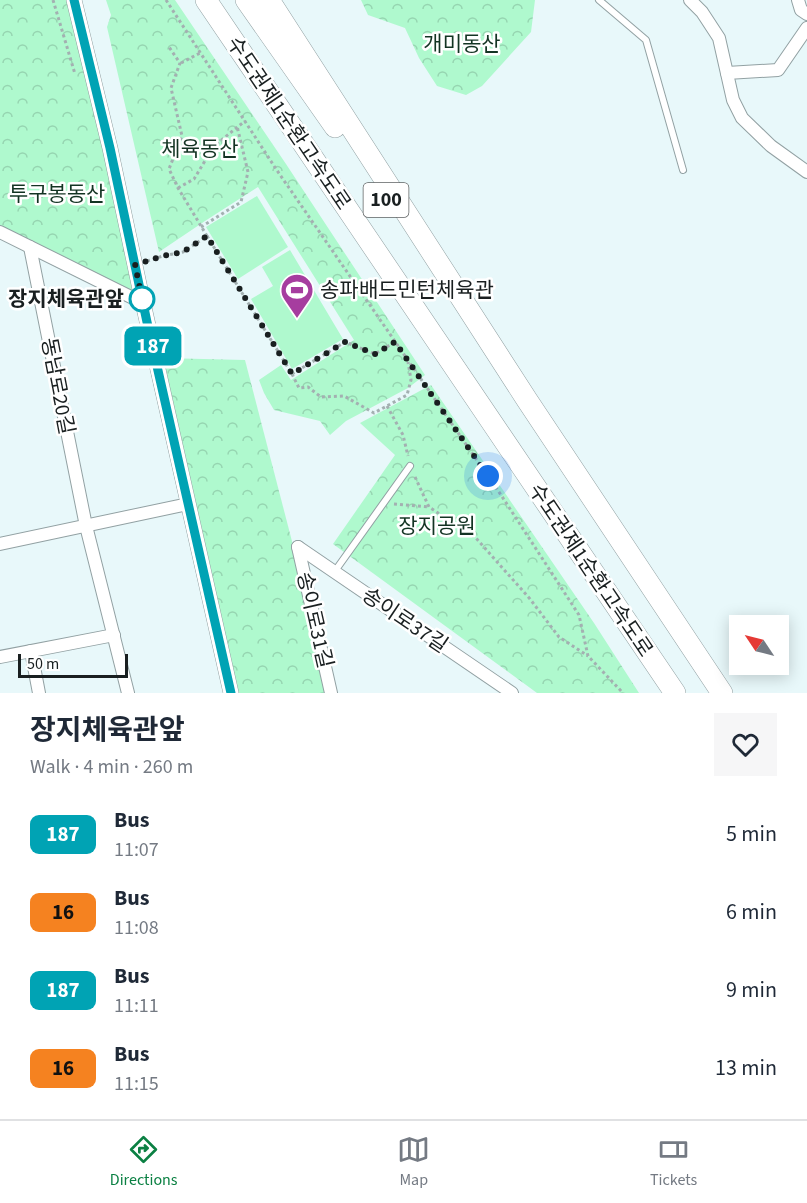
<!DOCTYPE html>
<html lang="en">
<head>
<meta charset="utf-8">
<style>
  :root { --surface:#fff; --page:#f6f6f7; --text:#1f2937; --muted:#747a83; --line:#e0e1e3; --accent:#0b8043 }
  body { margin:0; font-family:"Source Sans 3","Noto Sans KR",sans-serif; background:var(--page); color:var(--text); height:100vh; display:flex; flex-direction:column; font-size:22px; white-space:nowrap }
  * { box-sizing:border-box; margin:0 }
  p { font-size:20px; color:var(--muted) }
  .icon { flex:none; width:33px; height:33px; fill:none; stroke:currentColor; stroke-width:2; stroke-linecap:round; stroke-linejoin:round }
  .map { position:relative; height:693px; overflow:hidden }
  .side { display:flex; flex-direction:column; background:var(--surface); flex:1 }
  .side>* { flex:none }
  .badge { padding:0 12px; border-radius:9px; font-size:21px; line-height:39px }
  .needle { width:39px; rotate:305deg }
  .controls { position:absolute; left:729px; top:615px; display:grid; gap:12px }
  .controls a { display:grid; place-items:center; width:60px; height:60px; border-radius:0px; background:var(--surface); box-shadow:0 3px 15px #0003; font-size:30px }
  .scale { position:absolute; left:18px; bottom:15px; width:110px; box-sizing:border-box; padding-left:6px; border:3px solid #191f20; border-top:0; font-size:16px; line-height:21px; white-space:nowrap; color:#191f20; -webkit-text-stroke:4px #fff; paint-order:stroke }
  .you { position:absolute; width:30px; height:30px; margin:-15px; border:4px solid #fff; border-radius:50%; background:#1a73e8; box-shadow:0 0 0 9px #1a73e833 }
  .map>.badge { position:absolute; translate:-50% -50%; box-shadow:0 0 0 3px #fff }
  .round { display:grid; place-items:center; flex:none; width:63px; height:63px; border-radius:0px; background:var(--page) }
  .head { display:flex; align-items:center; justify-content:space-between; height:102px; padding:0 30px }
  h1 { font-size:28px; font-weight:700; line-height:45px }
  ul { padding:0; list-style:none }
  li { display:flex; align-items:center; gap:18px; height:78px; padding:0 30px }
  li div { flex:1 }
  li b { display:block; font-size:22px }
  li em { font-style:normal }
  li .badge { min-width:66px; font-weight:700; text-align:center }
  .dock { display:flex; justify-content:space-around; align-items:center; height:84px; border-top:2px solid var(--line); background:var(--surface); font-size:16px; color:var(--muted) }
  .dock a { display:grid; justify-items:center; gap:3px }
  .dock .current { color:var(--accent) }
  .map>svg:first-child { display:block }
  .forest { fill:url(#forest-crowns) }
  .pitch { fill:#aff9ce }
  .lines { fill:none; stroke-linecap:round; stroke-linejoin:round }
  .service-casing { stroke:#92a1a3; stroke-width:8 }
  .minor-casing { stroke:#92a1a3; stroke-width:14 }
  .tertiary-casing { stroke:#92a1a3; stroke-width:16 }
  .motorway-casing { stroke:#92a1a3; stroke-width:22 }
  .path { stroke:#a3b0b1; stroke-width:3; stroke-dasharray:3 3; stroke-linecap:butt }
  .service { stroke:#fff; stroke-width:6 }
  .minor { stroke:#fff; stroke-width:12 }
  .tertiary { stroke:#fff; stroke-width:15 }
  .motorway { stroke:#fff; stroke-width:21 }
  .line-casing { stroke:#fff; stroke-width:14 }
  .line { stroke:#00a3b4; stroke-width:9 }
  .walk { stroke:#191f20; stroke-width:6; stroke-dasharray:0 10.8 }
  .stop-dot { fill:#fff; stroke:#00a3b4; stroke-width:3 }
  .labels { text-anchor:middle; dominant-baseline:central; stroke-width:5; stroke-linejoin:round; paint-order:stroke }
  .shield { fill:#fff; stroke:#5e6263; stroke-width:1.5 }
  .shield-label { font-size:20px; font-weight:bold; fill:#191f20 }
  .park-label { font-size:21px; fill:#133423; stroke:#fff }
  .street-label { font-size:21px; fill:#191f20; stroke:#fff }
  .poi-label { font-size:21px; fill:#191f20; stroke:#fff; text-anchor:start }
  .stop-label { font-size:21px; font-weight:bold; fill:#191f20; stroke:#fff; text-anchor:end }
</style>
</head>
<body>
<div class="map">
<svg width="807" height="693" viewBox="0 0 807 693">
  <defs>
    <pattern id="forest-crowns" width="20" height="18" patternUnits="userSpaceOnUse" patternTransform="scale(1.5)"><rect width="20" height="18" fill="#aff9ce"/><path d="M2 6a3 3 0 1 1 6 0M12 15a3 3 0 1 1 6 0" fill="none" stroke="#96d5b1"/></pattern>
  </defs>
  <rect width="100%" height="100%" fill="#e8f8fa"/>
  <g class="forest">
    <polygon points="0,0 68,0 143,303 0,233"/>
    <polygon points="106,0 175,0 286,164 425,375 408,388 346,421 330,435 320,421 274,410 264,393 259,380 281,365 291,380 354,340 258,187 205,221 159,252 107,27 111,15"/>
    <polygon points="361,0 535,0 531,32 482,86 466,95 437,86 419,58 405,28 368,15"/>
    <polygon points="162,358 245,360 294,549 326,693 236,693"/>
    <polygon points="431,385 594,623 639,693 537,693 333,544 395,455 360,423"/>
  </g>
  <g class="pitch">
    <polygon points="257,196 288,247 238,279 206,227"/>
    <polygon points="290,250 343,339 292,369 251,299 273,286 262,267"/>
  </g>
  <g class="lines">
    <defs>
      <g id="service">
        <polyline points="599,0 646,40 683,170"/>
        <polyline points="335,571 410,466"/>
      </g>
      <g id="minor">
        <polyline points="690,0 702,12 719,38 733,100 742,118 771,146 807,172"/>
        <polyline points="798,0 801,10 807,14"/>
        <polyline points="727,73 778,70 807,28"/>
        <polyline points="0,232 143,303"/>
        <polyline points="30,247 86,526 128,693"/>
        <polyline points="0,544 188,504"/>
        <polyline points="298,547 512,693"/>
        <polyline points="298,547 331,693"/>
        <polyline points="31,651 39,693"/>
        <polyline points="0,657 114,635"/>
      </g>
      <polyline id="tertiary" points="74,0 110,148 143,303 231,693"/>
      <g id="motorway">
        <polyline points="206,0 675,693"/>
        <polyline points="246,0 335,127"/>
        <polyline points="269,0 527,400 722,693"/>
      </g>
    </defs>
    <use href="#service" class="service-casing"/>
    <use href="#minor" class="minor-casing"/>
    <use href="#tertiary" class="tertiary-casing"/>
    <use href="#motorway" class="motorway-casing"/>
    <g class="path">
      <polyline points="53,0 75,74"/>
      <polyline points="166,0 276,169 501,495 579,615 588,656 623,693"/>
      <polyline points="181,63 200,53"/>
      <polyline points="178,188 194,179 214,146 245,121"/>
      <polyline points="201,227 241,202 248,172 237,126"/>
      <polyline points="207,236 292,374 345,342 375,354 395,342"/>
      <polyline points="147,261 163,256 183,252 207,236 178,188 169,169 182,136 171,88 180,63 169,47"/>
      <polyline points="292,374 299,388 308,387 321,397 344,396 374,413 407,395 411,380 408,362"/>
      <polyline points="387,406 403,435 408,456"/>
      <polyline points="415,477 429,507 476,538 530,599 559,637 588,656"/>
      <polyline points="394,504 429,507"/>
    </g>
    <use href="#service" class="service"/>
    <use href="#minor" class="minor"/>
    <use href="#tertiary" class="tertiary"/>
    <use href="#motorway" class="motorway"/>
  </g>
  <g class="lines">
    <defs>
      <polyline id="line" points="74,0 110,148 147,322 231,693"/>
    </defs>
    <use href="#line" class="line-casing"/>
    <use href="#line" class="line"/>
    <polyline class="walk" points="142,299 143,303 135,265 163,256 183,252 207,236 292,374 345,342 375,354 395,342 488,476"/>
  </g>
  <defs>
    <symbol id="stadium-pin" viewBox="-11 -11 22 30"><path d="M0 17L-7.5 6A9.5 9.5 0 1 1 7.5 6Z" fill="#a63d9f" stroke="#fff"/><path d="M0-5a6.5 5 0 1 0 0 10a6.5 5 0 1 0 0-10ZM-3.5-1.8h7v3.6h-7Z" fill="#fff"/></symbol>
  </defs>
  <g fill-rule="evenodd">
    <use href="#stadium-pin" x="278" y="271" width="38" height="52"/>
  </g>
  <circle class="stop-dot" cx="142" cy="299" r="12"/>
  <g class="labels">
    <rect class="shield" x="363.5" y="183" width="45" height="34" rx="4.5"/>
    <g class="shield-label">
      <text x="386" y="200">100</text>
    </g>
    <g class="park-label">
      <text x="462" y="44">개미동산</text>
      <text x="200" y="149">체육동산</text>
      <text x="57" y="194">투구봉동산</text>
      <text x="437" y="526">장지공원</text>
    </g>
    <g class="street-label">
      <text transform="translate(289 123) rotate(56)">수도권제1순환고속도로</text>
      <text transform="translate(58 386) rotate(79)">동남로20길</text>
      <text transform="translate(591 570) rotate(56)">수도권제1순환고속도로</text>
      <text transform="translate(315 620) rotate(77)">송이로31길</text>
      <text transform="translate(405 620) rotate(34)">송이로37길</text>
    </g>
    <g class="poi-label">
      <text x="320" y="290">송파배드민턴체육관</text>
    </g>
    <g class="stop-label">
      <text x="124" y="299">장지체육관앞</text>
    </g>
  </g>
</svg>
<div class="controls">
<a><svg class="needle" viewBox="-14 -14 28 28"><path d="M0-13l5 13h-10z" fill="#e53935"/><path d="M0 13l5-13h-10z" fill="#747a83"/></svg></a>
</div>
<div class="scale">50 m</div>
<div class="you" style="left:488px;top:476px"></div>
<b class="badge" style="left:153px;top:346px;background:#00a3b4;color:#fff">187</b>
</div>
<section class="side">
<div class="head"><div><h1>장지체육관앞</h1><p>Walk · 4 min · 260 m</p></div><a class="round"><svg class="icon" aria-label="heart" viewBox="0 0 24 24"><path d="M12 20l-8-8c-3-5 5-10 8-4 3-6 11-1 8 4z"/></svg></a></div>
<ul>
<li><span class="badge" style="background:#00a3b4;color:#fff">187</span><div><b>Bus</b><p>11:07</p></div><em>5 min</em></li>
<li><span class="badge" style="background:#f58220;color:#111">16</span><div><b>Bus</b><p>11:08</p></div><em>6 min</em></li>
<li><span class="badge" style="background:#00a3b4;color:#fff">187</span><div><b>Bus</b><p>11:11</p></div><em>9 min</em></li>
<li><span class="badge" style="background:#f58220;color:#111">16</span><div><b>Bus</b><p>11:15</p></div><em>13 min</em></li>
</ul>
</section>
<nav class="dock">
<a class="current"><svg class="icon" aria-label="directions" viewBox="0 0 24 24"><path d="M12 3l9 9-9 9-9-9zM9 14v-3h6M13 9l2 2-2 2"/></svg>Directions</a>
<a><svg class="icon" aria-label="map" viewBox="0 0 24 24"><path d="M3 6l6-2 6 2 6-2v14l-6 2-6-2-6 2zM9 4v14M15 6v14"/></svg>Map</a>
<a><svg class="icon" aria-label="tickets" viewBox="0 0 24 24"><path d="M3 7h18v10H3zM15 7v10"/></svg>Tickets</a>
</nav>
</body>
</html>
